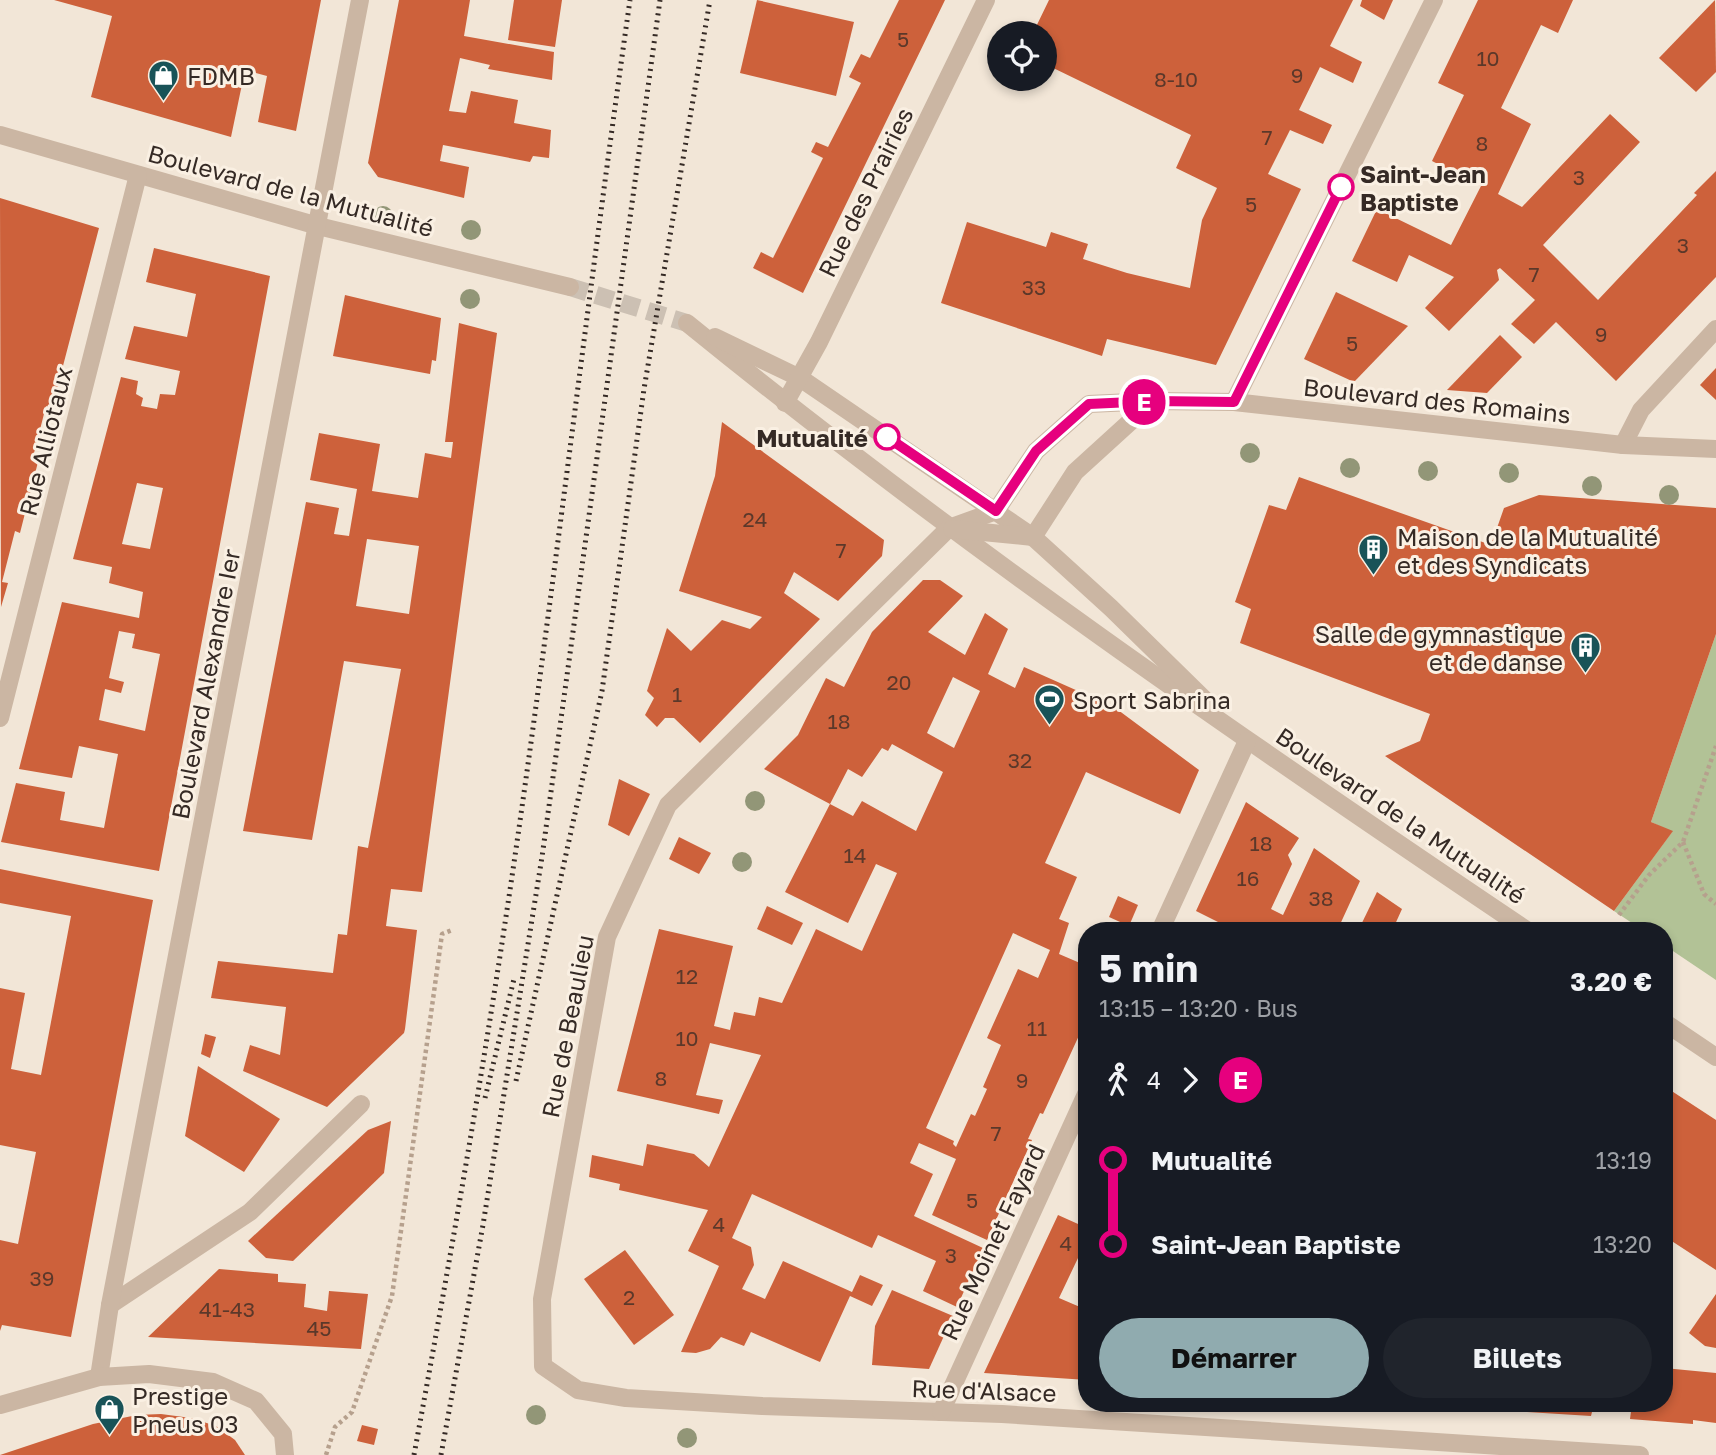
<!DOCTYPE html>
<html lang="fr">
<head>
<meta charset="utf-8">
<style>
  :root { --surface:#171b24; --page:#20242c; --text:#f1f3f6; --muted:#9ea1a6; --accent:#90abaf }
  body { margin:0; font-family:"Golos Text",sans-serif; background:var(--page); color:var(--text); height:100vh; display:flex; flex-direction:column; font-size:26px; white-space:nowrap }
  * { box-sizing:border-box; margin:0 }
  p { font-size:23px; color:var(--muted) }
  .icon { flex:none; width:38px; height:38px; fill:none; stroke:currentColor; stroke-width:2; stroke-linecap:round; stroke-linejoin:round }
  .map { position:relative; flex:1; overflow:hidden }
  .side { position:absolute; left:1078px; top:922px; width:595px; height:490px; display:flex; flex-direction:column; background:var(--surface); border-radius:28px; box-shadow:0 4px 10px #0003 }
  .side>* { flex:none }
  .badge { padding:0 14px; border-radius:23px; font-size:24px; line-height:46px }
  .buttons { position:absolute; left:987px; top:21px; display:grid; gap:14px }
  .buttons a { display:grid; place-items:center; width:70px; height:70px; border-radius:50%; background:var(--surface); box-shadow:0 4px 10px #0003; font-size:35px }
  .map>.badge { position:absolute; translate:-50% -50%; box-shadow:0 0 0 4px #fff }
  .legs { display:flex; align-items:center; gap:10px; height:77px; padding:0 21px; font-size:23px }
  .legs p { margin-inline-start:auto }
  .summary { display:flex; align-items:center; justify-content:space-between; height:119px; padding:0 21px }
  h1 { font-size:38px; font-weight:700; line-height:52px }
  .button { display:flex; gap:14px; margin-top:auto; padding:14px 21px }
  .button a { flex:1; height:80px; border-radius:42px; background:var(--accent); color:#111; font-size:28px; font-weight:700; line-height:80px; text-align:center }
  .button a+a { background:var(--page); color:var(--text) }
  ul { padding:0 21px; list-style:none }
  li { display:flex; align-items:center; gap:24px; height:84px; font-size:26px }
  li i { display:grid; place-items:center; width:10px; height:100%; margin:0 9px; background:currentColor }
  li i::after { content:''; width:18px; height:18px; margin:-9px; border:5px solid; border-radius:50%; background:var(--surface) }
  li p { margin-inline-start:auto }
  li:first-child i { background:linear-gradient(#0000 50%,currentColor 0) }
  li:last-child i { background:linear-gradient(currentColor 50%,#0000 0) }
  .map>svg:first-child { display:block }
  .green { fill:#b2c296 }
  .building { fill:#cd613b; fill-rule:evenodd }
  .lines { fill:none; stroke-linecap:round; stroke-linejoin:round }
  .minor-tunnel { stroke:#ccc0b3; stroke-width:18; stroke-dasharray:18 9; stroke-linecap:butt }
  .path { stroke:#b6a08d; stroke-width:4.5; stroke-dasharray:3.5 3.5; stroke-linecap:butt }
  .minor { stroke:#cbb6a3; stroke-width:18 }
  .rail { stroke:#352a25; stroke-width:5; stroke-dasharray:2 5; stroke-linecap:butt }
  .tree { fill:#929677 }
  .line-1-casing { stroke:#fff; stroke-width:16 }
  .line-1 { stroke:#e6007e; stroke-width:10 }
  .stop-1-dot { fill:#fff; stroke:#e6007e; stroke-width:3.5 }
  .labels { text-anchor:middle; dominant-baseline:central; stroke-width:6; stroke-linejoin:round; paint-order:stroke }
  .number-label { font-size:21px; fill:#5b382a }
  .poi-label { font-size:24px; fill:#352a25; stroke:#faf0e3; text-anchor:start }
  .stop-label { font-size:24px; font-weight:bold; fill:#352a25; stroke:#faf0e3; text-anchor:start }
  .street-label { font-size:24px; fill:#352a25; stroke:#faf0e3 }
</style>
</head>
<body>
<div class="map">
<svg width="1716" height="1455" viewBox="0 0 1716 1455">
  <rect width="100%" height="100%" fill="#f2e6d7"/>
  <polygon class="green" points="1716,634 1716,980 1664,945 1664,931 1644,931 1614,911 1672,832 1651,822"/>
  <g class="building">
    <polygon points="54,0 321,0 296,131 258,122 267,76 245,70 231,137 91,97 112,16"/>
    <polygon points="399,0 470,0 464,36 554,52 552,80 488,69 490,65 460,58 449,111 466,113 471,91 518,100 514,123 551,130 549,158 533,156 530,162 443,145 440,161 469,167 464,198 378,177 368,163"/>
    <polygon points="514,0 562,0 555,47 508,40"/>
    <polygon points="757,0 854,22 836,96 740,73"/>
    <polygon points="899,0 945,0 803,293 753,268 761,252 773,258 823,158 811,152 816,142 828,147 861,83 849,77 861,54 870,58"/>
    <polygon points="1049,0 1353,0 1330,46 1362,62 1353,83 1320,67 1299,110 1332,125 1323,144 1290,130 1268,174 1301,189 1216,365 1107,339 1102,356 941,303 967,222 1046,247 1051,232 1088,244 1083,259 1127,273 1190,288 1202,220 1217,188 1176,168 1191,135 1045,64 1045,33 1033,33"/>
    <polygon points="1362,0 1393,0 1384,20 1360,6"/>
    <polygon points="1478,0 1573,0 1558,33 1541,25 1501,108 1531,124 1498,194 1522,207 1610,114 1640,142 1543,245 1598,300 1697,195 1694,193 1716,171 1716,277 1616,381 1556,322 1534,344 1511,324 1535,300 1500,268 1497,270 1499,280 1449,331 1425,308 1454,277 1409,255 1397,282 1352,261 1377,209 1451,245 1481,186 1432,161 1464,95 1438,83"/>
    <polygon points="1715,0 1716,72 1696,92 1659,58"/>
    <polygon points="0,198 99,228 52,408 46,406 33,457 39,458 20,533 15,531 2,582 8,583 1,607"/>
    <path d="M154,248L270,276L159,871L1,842L16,783L65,792L60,820L104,828L118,754L79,746L72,778L19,769L62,602L139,618L143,592L109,583L112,567L73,559L121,377L138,381L136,394L143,398L141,406L157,409L160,394L175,395L180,371L125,359L134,326L187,337L196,294L146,282ZM137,483L163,488L150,549L122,544ZM119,631L135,634L132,648L160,654L145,731L99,720L105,689L121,693L124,682L109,678Z"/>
    <polygon points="1336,292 1408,326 1354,382 1304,359"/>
    <polygon points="345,295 441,318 436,361 432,360 430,374 333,356"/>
    <path d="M459,323L497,333L422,892L391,889L386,926L417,930L405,1029L404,1033L327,1107L243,1071L250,1045L280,1055L286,1007L211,998L218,961L333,973L338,934L347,935L358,846L368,848L401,669L344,661L312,840L243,831L306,502L339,508L334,534L349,536L357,489L310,480L319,433L380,444L372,491L418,498L425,453L451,458L453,442H445ZM367,539L419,546L409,614L356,606Z"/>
    <polygon points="1500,335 1522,357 1487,393 1447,390"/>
    <polygon points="1716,368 1716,400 1700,385"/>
    <polygon points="722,422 884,540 882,556 838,601 794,572 784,593 820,619 700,743 674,718 665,718 657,727 645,715 654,698 647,691 667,628 691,651 722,620 750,629 762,617 679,591 715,476"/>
    <polygon points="1299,477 1491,545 1504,508 1539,495 1716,508 1716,634 1651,822 1673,831 1614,911 1385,756 1420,741 1430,714 1240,643 1251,609 1235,602 1269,505 1286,510"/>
    <path d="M923,580H940L963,596L928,632L965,655L985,613L1008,629L988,674L1015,688L1024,667L1114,707L1199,770L1180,814L1086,772L1045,863L1077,877L1059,919L1069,923L1059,954L1087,966V1018L1043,1114L1040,1113L1028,1139L1032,1140L987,1240L932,1215L956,1159L919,1143L910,1163L933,1174L914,1216L983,1248L957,1307L923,1291L936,1261L878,1235L872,1248L752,1194L732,1238L751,1247L754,1265L742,1289L765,1299L783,1261L852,1292L860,1275L883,1285L872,1306L850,1296L820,1362L751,1332L744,1346L721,1337L710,1349L696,1353L681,1352L719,1266L688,1251L708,1210L619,1190L620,1184L589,1177L592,1155L643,1166L647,1144L694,1154L709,1167L761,1055L710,1043L696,1095L723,1100L719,1114L617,1091L659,929L733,946L714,1026L730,1030L734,1012L755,1016L759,997L782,1003L816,929L862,951L897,873L876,864L848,923L785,892L830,804L764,769L798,735L826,678L844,687L872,632ZM953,677L980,691L954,748L927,733ZM892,744L943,772L916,831L862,801L853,816L830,804L848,769L862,777L882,748L888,751ZM1013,933L1050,950L1038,978L1018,969L987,1038L1001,1045L983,1087L987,1089L975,1116L971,1114L956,1147L953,1144L954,1141L926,1128Z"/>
    <polygon points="619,779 650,794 629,836 608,825"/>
    <polygon points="1246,802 1299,838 1288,855 1292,864 1271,909 1283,915 1314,848 1360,881 1337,931 1316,931 1308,927 1306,931 1236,931 1196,911"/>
    <polygon points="679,837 711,853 699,874 669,859"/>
    <polygon points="0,869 153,900 71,1337 2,1325 0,1331 0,1240 18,1244 36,1152 0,1145 0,988 25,993 11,1069 41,1075 71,916 0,903"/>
    <polygon points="1377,892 1402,909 1392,931 1358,931"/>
    <polygon points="1118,896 1138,905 1129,926 1109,917"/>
    <polygon points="767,906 803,923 792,945 757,929"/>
    <polygon points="205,1034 216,1037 210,1058 201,1054"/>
    <polygon points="198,1066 280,1119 244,1172 185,1136"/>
    <polygon points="1664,1086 1716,1120 1716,1270 1664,1236"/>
    <polygon points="391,1121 384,1173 293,1261 266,1258 248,1241 368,1130"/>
    <polygon points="1058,1215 1087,1228 1087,1262 1078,1258 1059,1298 1080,1307 1087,1292 1087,1380 984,1373"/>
    <polygon points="625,1250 674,1315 634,1345 584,1279"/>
    <polygon points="219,1269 278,1274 278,1282 306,1284 304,1307 327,1311 329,1291 368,1294 361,1349 148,1337"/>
    <polygon points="892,1290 953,1316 929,1369 872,1365 875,1326"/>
    <polygon points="1716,1294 1716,1348 1705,1346 1689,1333"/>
    <polygon points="1664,1368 1716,1373 1716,1423 1693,1420 1693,1424 1630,1419 1632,1404 1664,1404"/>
    <polygon points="1530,1404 1594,1404 1591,1416 1527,1412"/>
    <polygon points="161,1414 191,1418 216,1426 235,1440 245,1455 0,1455 93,1424 137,1415"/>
    <polygon points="362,1425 378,1429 374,1445 357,1441"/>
  </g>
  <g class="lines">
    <polyline class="minor-tunnel" points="570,287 687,323"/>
    <g class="path">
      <polyline points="1683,842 1704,894 1716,904"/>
      <polyline points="1619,915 1649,875 1683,842 1716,746"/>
      <polyline points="326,1455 335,1427 352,1412 392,1296 442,934 452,930"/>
    </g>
    <g class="minor">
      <polyline points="0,135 318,226 570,287"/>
      <path d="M687,323C956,542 1241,738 1528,931"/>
      <polyline points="715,337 800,378 1033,537 1111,608 1209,704"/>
      <polyline points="1234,402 1434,0"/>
      <polyline points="785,403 819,342 986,0"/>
      <polyline points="1623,445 1641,410 1716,329"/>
      <polyline points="996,511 949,528 668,805 607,937 542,1299 543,1366 578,1390 626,1398 762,1406 1002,1414 1640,1455"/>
      <polyline points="996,511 1036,451 1089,404 1153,401 1234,402 1623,445 1716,449"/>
      <polyline points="952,529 1033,537 1075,472 1153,401"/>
      <polyline points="0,718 138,175"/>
      <polyline points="1160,931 1247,741"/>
      <polyline points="1664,1022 1716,1057"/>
      <polyline points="110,1305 250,1212 361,1104"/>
      <polyline points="99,1377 110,1305 360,0"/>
      <polyline points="0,1405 99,1377 149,1374 213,1382 256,1401 283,1434 285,1455"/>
      <polyline points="941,1412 1087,1092"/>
    </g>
    <g class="rail">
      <polyline points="516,1081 602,691 644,389 710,0"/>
      <polyline points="485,1098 514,979"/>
      <path d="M414,1455C453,1244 490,1033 520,821C559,547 591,273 630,0"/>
      <polyline points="441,1455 483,1225 542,857 660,0"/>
    </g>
  </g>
  <g class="tree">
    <circle cx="383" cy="216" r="10"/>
    <circle cx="471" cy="230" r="10"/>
    <circle cx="470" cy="299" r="10"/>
    <circle cx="1250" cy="453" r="10"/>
    <circle cx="1350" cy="468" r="10"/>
    <circle cx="1428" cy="471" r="10"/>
    <circle cx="1509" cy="473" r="10"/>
    <circle cx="1592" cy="486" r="10"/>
    <circle cx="1669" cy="495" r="10"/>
    <circle cx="755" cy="801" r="10"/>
    <circle cx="742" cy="862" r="10"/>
    <circle cx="536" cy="1415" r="10"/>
    <circle cx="687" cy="1438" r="10"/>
  </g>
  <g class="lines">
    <defs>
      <polyline id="line-1" points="887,437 996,511 1036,451 1089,404 1153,401 1234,402 1341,187"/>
    </defs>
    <use href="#line-1" class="line-1-casing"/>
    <use href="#line-1" class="line-1"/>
  </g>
  <defs>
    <symbol id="shop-pin" viewBox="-11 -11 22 30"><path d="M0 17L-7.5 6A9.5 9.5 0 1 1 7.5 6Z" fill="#195358" stroke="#faf0e3"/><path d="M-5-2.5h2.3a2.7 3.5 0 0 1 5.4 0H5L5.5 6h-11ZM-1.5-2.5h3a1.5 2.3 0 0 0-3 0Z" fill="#fff"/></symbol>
    <symbol id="building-pin" viewBox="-11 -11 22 30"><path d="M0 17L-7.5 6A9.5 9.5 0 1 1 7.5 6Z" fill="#195358" stroke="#faf0e3"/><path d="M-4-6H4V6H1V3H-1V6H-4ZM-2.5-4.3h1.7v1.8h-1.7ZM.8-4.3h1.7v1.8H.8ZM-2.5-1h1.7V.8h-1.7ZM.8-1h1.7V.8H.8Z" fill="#fff"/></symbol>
    <symbol id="stadium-pin" viewBox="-11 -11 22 30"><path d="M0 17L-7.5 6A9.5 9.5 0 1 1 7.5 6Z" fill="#195358" stroke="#faf0e3"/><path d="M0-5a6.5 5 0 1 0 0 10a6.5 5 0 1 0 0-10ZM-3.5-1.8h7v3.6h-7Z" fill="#fff"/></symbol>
  </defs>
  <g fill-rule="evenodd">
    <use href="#shop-pin" x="146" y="58" width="35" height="47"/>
    <use href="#building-pin" x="1356" y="532" width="35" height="47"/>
    <use href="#building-pin" x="1568" y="630" width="35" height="47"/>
    <use href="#stadium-pin" x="1032" y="682" width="35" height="47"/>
    <use href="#shop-pin" x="92" y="1392" width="35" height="47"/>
  </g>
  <g class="stop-1-dot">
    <circle cx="1341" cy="187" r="12"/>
    <circle cx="887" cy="437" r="12"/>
  </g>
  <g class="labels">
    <g class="number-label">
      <text x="903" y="39">5</text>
      <text x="1488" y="58">10</text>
      <text x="1297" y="75">9</text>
      <text x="1176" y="79">8-10</text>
      <text x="1267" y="137">7</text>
      <text x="1482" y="143">8</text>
      <text x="1579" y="177">3</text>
      <text x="1251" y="204">5</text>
      <text x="1683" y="245">3</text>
      <text x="1534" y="274">7</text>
      <text x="1034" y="287">33</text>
      <text x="1601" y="334">9</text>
      <text x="1352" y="343">5</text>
      <text x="755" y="519">24</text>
      <text x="841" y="550">7</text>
      <text x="899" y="682">20</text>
      <text x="677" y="694">1</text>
      <text x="839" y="721">18</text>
      <text x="1020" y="760">32</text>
      <text x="1261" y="843">18</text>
      <text x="855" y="855">14</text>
      <text x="1248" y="878">16</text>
      <text x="1321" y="898">38</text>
      <text x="687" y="976">12</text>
      <text x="1037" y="1028">11</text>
      <text x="687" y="1038">10</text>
      <text x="661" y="1078">8</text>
      <text x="1022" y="1080">9</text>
      <text x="996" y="1133">7</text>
      <text x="972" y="1200">5</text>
      <text x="719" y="1224">4</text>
      <text x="1066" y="1243">4</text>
      <text x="951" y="1255">3</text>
      <text x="42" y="1278">39</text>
      <text x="629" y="1297">2</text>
      <text x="227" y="1309">41-43</text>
      <text x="319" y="1328">45</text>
    </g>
    <g class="poi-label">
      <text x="187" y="75">FDMB</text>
      <text x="1397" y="536">Maison de la Mutualité<tspan x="1397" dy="28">et des Syndicats</tspan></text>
      <text x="1563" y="633" text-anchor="end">Salle de gymnastique<tspan x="1563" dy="28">et de danse</tspan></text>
      <text x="1073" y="699">Sport Sabrina</text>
      <text x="132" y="1395">Prestige<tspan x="132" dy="28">Pneus 03</tspan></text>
    </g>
    <g class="stop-label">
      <text x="1360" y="173">Saint-Jean<tspan x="1360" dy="28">Baptiste</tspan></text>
      <text x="868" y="437" text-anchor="end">Mutualité</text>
    </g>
    <g class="street-label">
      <text transform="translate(291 190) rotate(15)">Boulevard de la Mutualité</text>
      <text transform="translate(865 192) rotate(-64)">Rue des Prairies</text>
      <text transform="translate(1437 400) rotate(6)">Boulevard des Romains</text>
      <text transform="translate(45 441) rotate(-76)">Rue Alliotaux</text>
      <text transform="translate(205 684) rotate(-79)">Boulevard Alexandre Ier</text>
      <text transform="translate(1401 815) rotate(34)">Boulevard de la Mutualité</text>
      <text transform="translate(567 1026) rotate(-79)">Rue de Beaulieu</text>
      <text transform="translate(992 1242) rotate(-65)">Rue Moinet Fayard</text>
      <text transform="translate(984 1390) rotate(2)">Rue d'Alsace</text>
    </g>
  </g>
</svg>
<div class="buttons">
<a><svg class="icon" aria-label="locate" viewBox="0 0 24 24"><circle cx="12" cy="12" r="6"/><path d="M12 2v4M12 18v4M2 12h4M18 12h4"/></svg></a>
</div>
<b class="badge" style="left:1144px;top:402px;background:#e6007e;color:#fff">E</b>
<section class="side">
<div class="summary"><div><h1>5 min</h1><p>13:15 – 13:20 · Bus</p></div><b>3.20 €</b></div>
<div class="legs"><svg class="icon" aria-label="walk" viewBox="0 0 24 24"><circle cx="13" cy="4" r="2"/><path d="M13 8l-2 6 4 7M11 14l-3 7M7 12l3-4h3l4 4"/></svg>4<svg class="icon" aria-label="forward" viewBox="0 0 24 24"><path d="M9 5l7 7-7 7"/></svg><b class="badge" style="background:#e6007e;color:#fff">E</b></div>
<ul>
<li><i style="color:#e6007e"></i><b>Mutualité</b><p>13:19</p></li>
<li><i style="color:#e6007e"></i><b>Saint-Jean Baptiste</b><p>13:20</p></li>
</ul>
<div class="button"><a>Démarrer</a><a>Billets</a></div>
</section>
</div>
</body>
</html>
